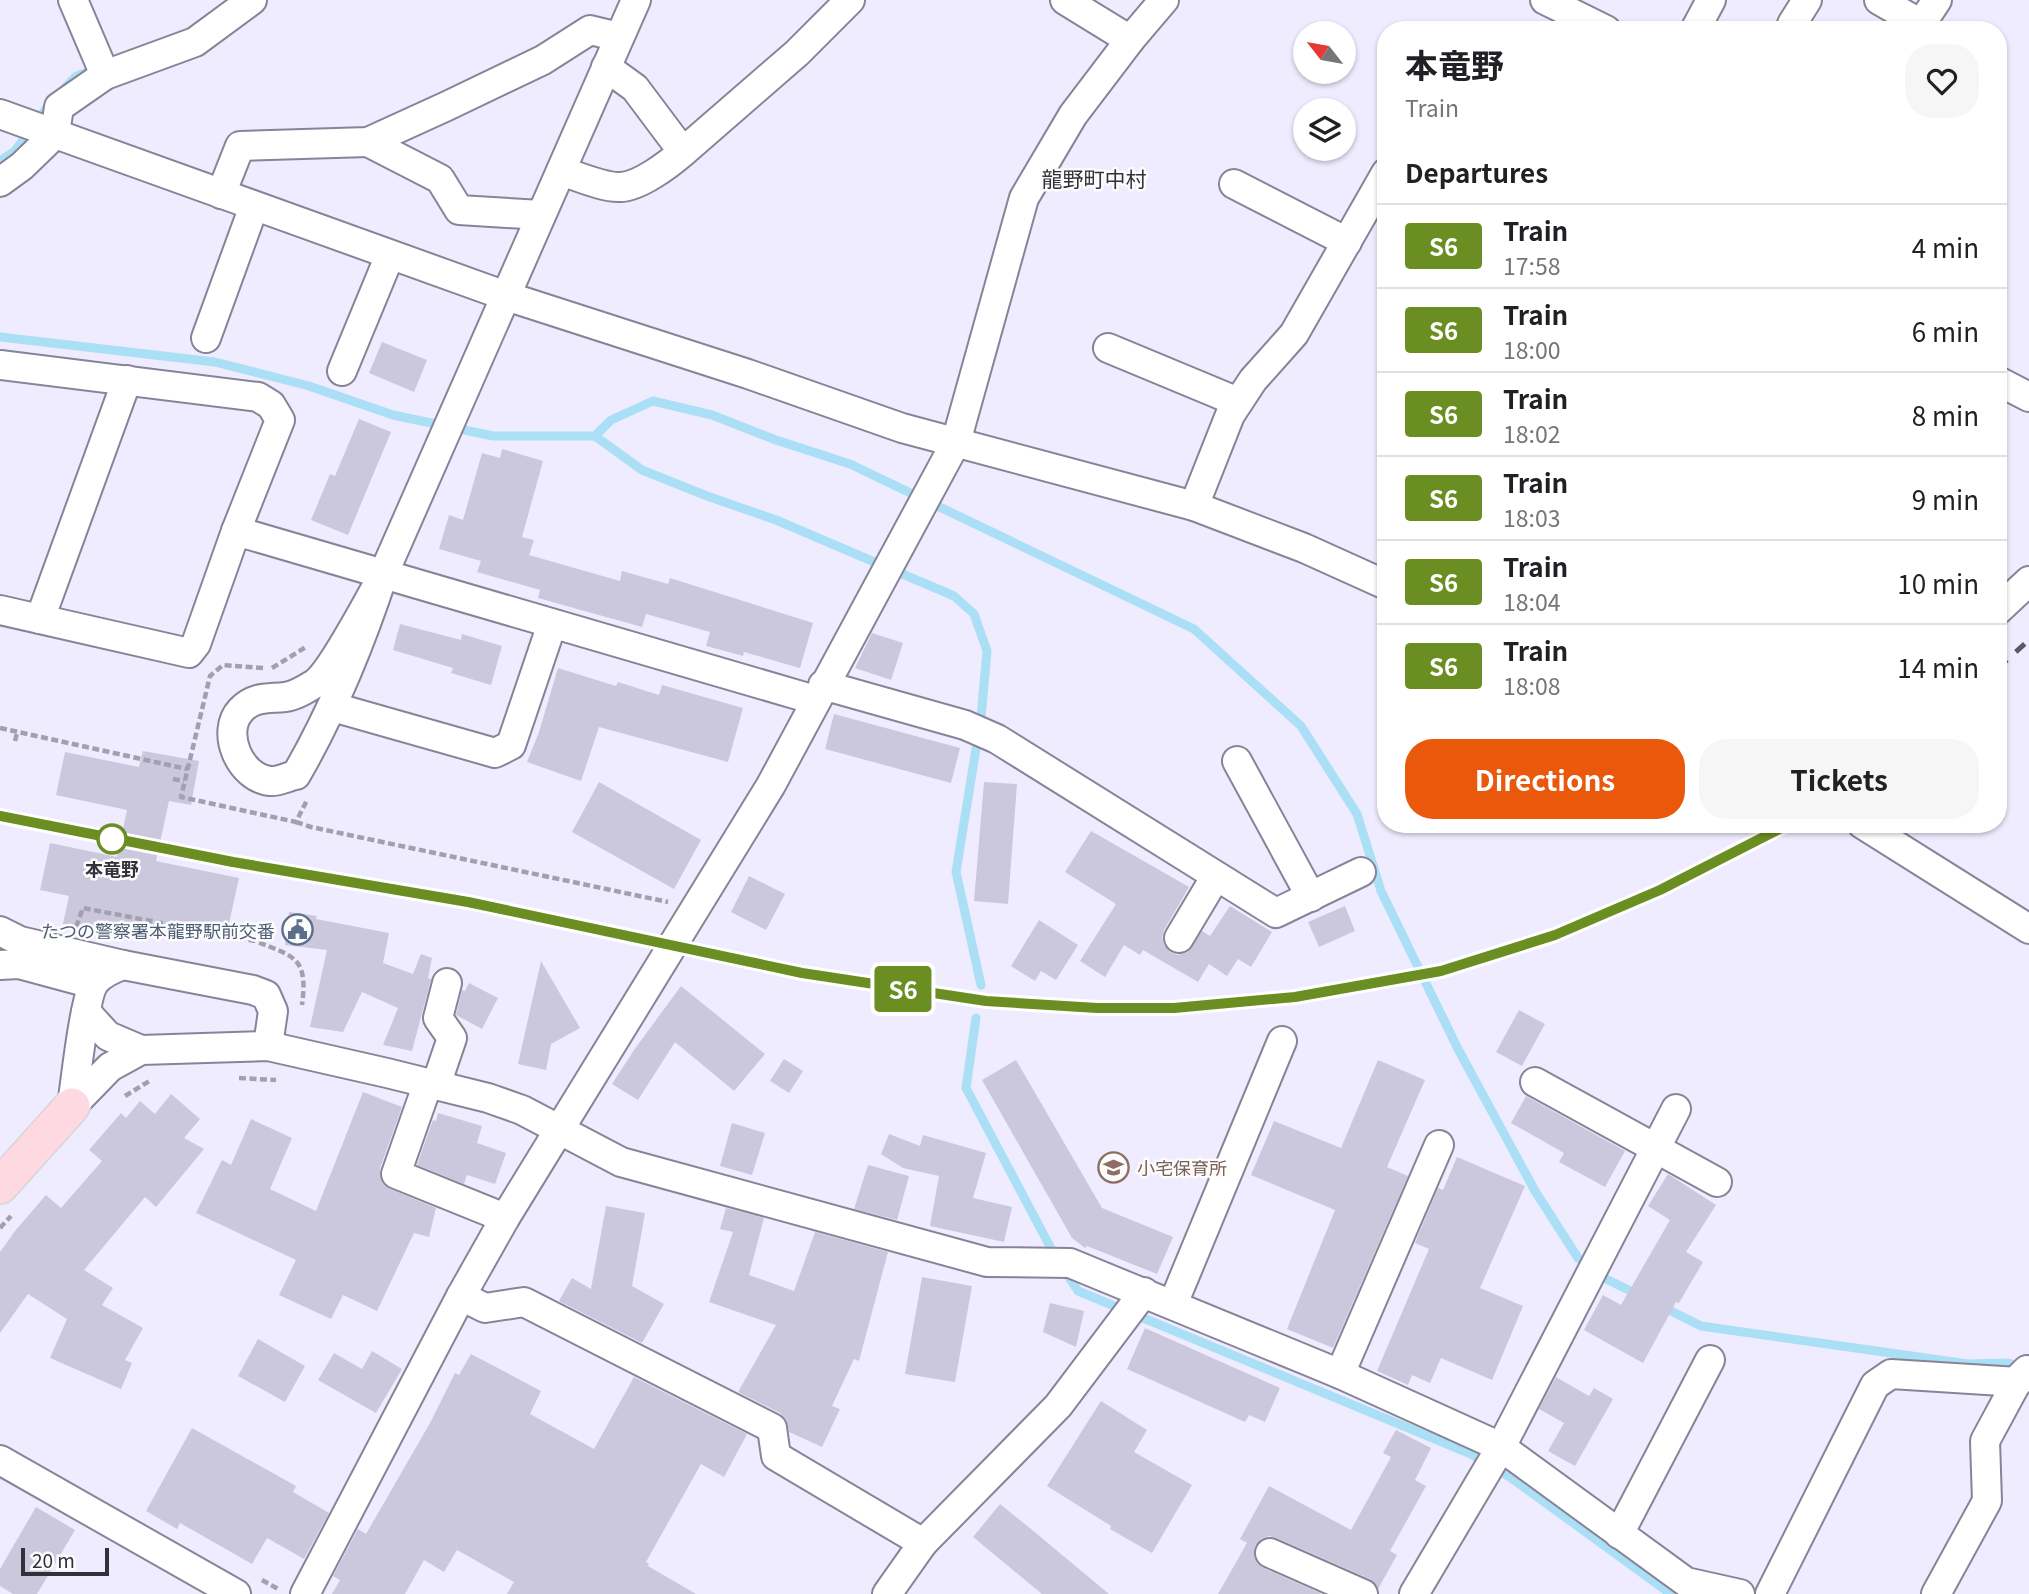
<!DOCTYPE html>
<html lang="en">
<head>
<meta charset="utf-8">
<style>
  :root { --surface:#fff; --page:#f6f6f6; --text:#202124; --muted:#757577; --line:#e0e0e0; --accent:#ea580c }
  body { margin:0; font-family:Georgia,"Noto Sans JP",serif; background:var(--page); color:var(--text); height:100vh; display:flex; flex-direction:column; font-size:26px; white-space:nowrap }
  * { box-sizing:border-box; margin:0 }
  p { font-size:23px; color:var(--muted) }
  .icon { flex:none; width:38px; height:38px; fill:none; stroke:currentColor; stroke-width:2; stroke-linecap:round; stroke-linejoin:round }
  .map { position:relative; flex:1; overflow:hidden }
  .details { position:absolute; left:1377px; top:21px; width:630px; height:812px; display:flex; flex-direction:column; background:var(--surface); border-radius:28px; box-shadow:0 2px 5px #0004 }
  .details>* { flex:none }
  .badge { padding:0 14px; border-radius:5px; font-size:24px; line-height:46px }
  .needle { width:46px; rotate:301deg }
  .tools { position:absolute; left:1293px; top:21px; display:grid; gap:14px }
  .tools a { display:grid; place-items:center; width:63px; height:63px; border-radius:50%; background:var(--surface); box-shadow:0 2px 5px #0004; font-size:35px }
  .scale { position:absolute; left:21px; bottom:18px; width:88px; box-sizing:border-box; padding-left:7px; border:4px solid #323039; border-top:0; font-size:19px; line-height:24px; white-space:nowrap; color:#323039; -webkit-text-stroke:5px #fcfcfc; paint-order:stroke }
  .map>.badge { position:absolute; translate:-50% -50%; box-shadow:0 0 0 4px #fff }
  h2 { padding:0 28px; font-size:26px; line-height:63px }
  .round { display:grid; place-items:center; flex:none; width:74px; height:74px; border-radius:28px; background:var(--page) }
  .overview { display:flex; align-items:center; justify-content:space-between; height:119px; padding:0 28px }
  h1 { font-size:33px; font-weight:700; line-height:52px }
  .primary-button { display:flex; gap:14px; margin-top:auto; padding:14px 28px }
  .primary-button a { flex:1; height:80px; border-radius:28px; background:var(--accent); color:#fff; font-size:28px; font-weight:700; line-height:80px; text-align:center }
  .primary-button a+a { background:var(--page); color:var(--text) }
  ul { padding:0; list-style:none }
  li { display:flex; align-items:center; gap:21px; height:84px; padding:0 28px; border-top:2px solid var(--line) }
  li div { flex:1 }
  li b { display:block; font-size:26px }
  li em { font-style:normal }
  li .badge { min-width:77px; font-weight:700; text-align:center }
  .map>svg:first-child { display:block }
  .lines { fill:none; stroke-linecap:round; stroke-linejoin:round }
  .stream { stroke:#abdff6; stroke-width:9 }
  .building { fill:#cbc8de }
  .minor-casing { stroke:#878498; stroke-width:32 }
  .major-casing { stroke:#d6d6d7; stroke-width:38 }
  .path { stroke:#a2a0ae; stroke-width:4.5; stroke-dasharray:7 3.5; stroke-linecap:butt }
  .minor { stroke:#fff; stroke-width:28 }
  .major { stroke:#fed9e1; stroke-width:35 }
  .rail { stroke:#5a5863; stroke-width:5; stroke-dasharray:12 12; stroke-linecap:butt }
  .line-casing { stroke:#fff; stroke-width:16 }
  .line { stroke:#6b8e23; stroke-width:10 }
  .stop-dot { fill:#fff; stroke:#6b8e23; stroke-width:3.5 }
  .labels { text-anchor:middle; dominant-baseline:central; stroke-width:5; stroke-linejoin:round; paint-order:stroke }
  .stop-label { font-size:18px; font-weight:bold; fill:#323039; stroke:#fcfcfc }
  .service-label { font-size:18px; fill:#4e5e75; stroke:#fcfcfc; text-anchor:end }
  .education-label { font-size:18px; fill:#785e54; stroke:#fcfcfc; text-anchor:start }
  .quarter-label { font-size:21px; fill:#323039; stroke:#fcfcfc }
</style>
</head>
<body>
<div class="map">
<svg width="2029" height="1594" viewBox="0 0 2029 1594">
  <rect width="100%" height="100%" fill="#eeecfe"/>
  <g class="lines">
    <g class="stream">
      <polyline points="61,92 75,77 92,70"/>
      <polyline points="0,161 15,151 51,102"/>
      <polyline points="0,337 215,362 309,386 393,415 493,436 595,436 611,420 653,401 712,415 776,440 850,464 1194,629 1301,726 1357,814 1381,891 1458,1049 1535,1191 1578,1258 1606,1279 1639,1295"/>
      <polyline points="595,436 642,470 707,496 776,520 954,596 974,614 987,651 981,718 956,872 981,985"/>
      <polyline points="976,1018 966,1088 1055,1256"/>
      <polyline points="1063,1268 1078,1291 1471,1454 1510,1477 1671,1594"/>
      <polyline points="1661,1306 1701,1326 1968,1364 2008,1363 2021,1368"/>
    </g>
  </g>
  <g class="building">
    <polygon points="382,342 427,360 414,392 369,373"/>
    <polygon points="359,419 391,432 348,535 311,520 330,474 335,476"/>
    <polygon points="502,449 543,461 522,537 534,540 529,555 620,581 622,571 668,584 670,578 813,623 800,668 744,652 743,656 706,646 710,632 646,614 642,627 538,598 540,590 477,572 481,561 439,549 449,515 463,520 482,453 500,458"/>
    <polygon points="400,624 461,640 462,634 502,646 491,685 451,673 453,668 393,650"/>
    <polygon points="872,633 903,643 891,680 855,668"/>
    <polygon points="558,668 616,686 618,682 659,695 662,685 743,708 728,762 599,727 581,781 527,762 539,732"/>
    <polygon points="834,714 960,748 951,783 825,749"/>
    <polygon points="143,751 199,761 191,805 169,801 156,861 239,878 226,937 150,928 149,941 63,924 69,896 40,890 50,843 117,857 127,810 56,795 65,752 139,767"/>
    <polygon points="599,782 701,840 674,889 572,832"/>
    <polygon points="984,782 1017,784 1008,904 974,901"/>
    <polygon points="1091,831 1189,887 1164,930 1162,937 1164,945 1170,952 1178,955 1188,952 1202,931 1210,936 1230,906 1272,932 1251,967 1238,959 1227,976 1209,964 1198,982 1143,950 1140,955 1124,945 1105,977 1080,961 1116,904 1065,872"/>
    <polygon points="749,876 785,894 766,930 731,912"/>
    <polygon points="1345,906 1355,931 1319,947 1308,922"/>
    <polygon points="289,912 317,916 316,919 389,933 383,963 413,974 421,954 432,958 428,978 431,979 412,1051 383,1045 398,1008 362,992 343,1032 310,1027 327,950 285,945"/>
    <polygon points="1039,920 1078,945 1056,980 1041,971 1035,981 1011,966"/>
    <polygon points="541,961 580,1028 551,1044 546,1070 518,1064"/>
    <polygon points="469,983 498,998 482,1029 456,1015 462,990 465,991"/>
    <polygon points="681,986 765,1054 734,1091 675,1042 638,1100 612,1084 634,1050"/>
    <polygon points="1519,1010 1545,1024 1522,1066 1496,1052"/>
    <polygon points="784,1059 803,1071 789,1093 770,1081"/>
    <polygon points="1016,1060 1102,1208 1173,1237 1157,1274 1087,1246 1085,1248 1072,1238 982,1080"/>
    <polygon points="1378,1060 1425,1080 1387,1167 1408,1176 1333,1348 1287,1329 1335,1210 1251,1175 1274,1121 1341,1148"/>
    <polygon points="363,1092 402,1107 380,1168 380,1176 383,1184 390,1189 436,1208 429,1237 414,1233 377,1311 343,1295 331,1319 279,1295 296,1260 196,1213 222,1160 231,1165 251,1119 292,1138 270,1189 316,1211"/>
    <polygon points="171,1094 200,1119 184,1138 204,1149 156,1207 145,1197 84,1270 113,1288 102,1305 143,1328 125,1360 132,1363 121,1389 50,1358 67,1319 28,1294 0,1333 0,1252 15,1231 46,1195 61,1208 102,1161 89,1150 121,1113 126,1118 140,1101 155,1114"/>
    <polygon points="1526,1096 1625,1151 1605,1187 1559,1162 1564,1153 1511,1123"/>
    <polygon points="438,1113 482,1126 477,1143 506,1153 495,1184 467,1175 464,1184 417,1165 433,1120 436,1121"/>
    <polygon points="732,1123 765,1133 752,1175 720,1166"/>
    <polygon points="889,1134 920,1146 923,1135 986,1153 973,1198 1012,1207 1004,1242 930,1226 939,1176 903,1168 881,1154"/>
    <polygon points="1457,1157 1525,1186 1480,1288 1523,1306 1492,1380 1441,1358 1430,1383 1412,1375 1408,1385 1377,1371 1429,1249 1415,1243 1438,1188 1443,1190"/>
    <polygon points="868,1165 909,1176 897,1220 854,1209"/>
    <polygon points="1668,1174 1716,1205 1686,1252 1703,1262 1679,1303 1676,1302 1643,1363 1584,1330 1603,1295 1621,1305 1670,1220 1648,1206"/>
    <polygon points="606,1206 645,1213 632,1286 664,1304 642,1343 559,1301 572,1278 591,1289"/>
    <polygon points="726,1208 764,1218 749,1275 794,1291 815,1232 888,1252 859,1361 854,1359 832,1406 840,1409 822,1447 789,1432 786,1419 780,1413 738,1392 776,1325 709,1302 733,1232 720,1229"/>
    <polygon points="922,1277 972,1286 955,1382 905,1374"/>
    <polygon points="1050,1303 1084,1311 1076,1347 1043,1332"/>
    <polygon points="1145,1328 1280,1388 1265,1422 1249,1415 1245,1422 1127,1369"/>
    <polygon points="258,1339 305,1366 285,1402 238,1376"/>
    <polygon points="372,1351 402,1369 376,1413 318,1380 334,1353 362,1369"/>
    <polygon points="471,1354 541,1391 530,1414 594,1449 634,1377 747,1434 724,1477 701,1464 646,1562 649,1564 648,1566 696,1594 507,1594 514,1582 457,1550 444,1572 424,1560 405,1594 332,1594 340,1580 333,1576 358,1529 366,1534 430,1423 455,1373 459,1375"/>
    <polygon points="1556,1377 1589,1396 1594,1388 1613,1399 1575,1466 1548,1451 1564,1423 1539,1409"/>
    <polygon points="1101,1401 1147,1430 1134,1452 1192,1485 1152,1553 1110,1529 1111,1526 1047,1486"/>
    <polygon points="192,1428 296,1486 293,1492 329,1513 304,1559 267,1538 252,1564 180,1523 177,1529 146,1511"/>
    <polygon points="1396,1430 1431,1448 1415,1480 1426,1486 1390,1551 1397,1555 1378,1589 1370,1579 1277,1538 1269,1536 1261,1539 1255,1546 1254,1555 1257,1563 1263,1568 1322,1594 1218,1594 1247,1543 1240,1539 1269,1486 1351,1530 1391,1457 1383,1453"/>
    <polygon points="1000,1504 1031,1529 1109,1594 1042,1594 973,1537"/>
    <polygon points="36,1507 75,1530 37,1594 13,1594 0,1586 0,1569"/>
  </g>
  <g class="lines">
    <defs>
      <g id="minor">
        <polyline points="73,0 105,75"/>
        <polyline points="1065,0 1130,40"/>
        <polyline points="1545,0 1606,30"/>
        <polyline points="1879,0 1921,24 1937,0"/>
        <polyline points="1792,24 1807,0"/>
        <polyline points="1695,30 1711,0"/>
        <polyline points="606,67 635,88 683,152"/>
        <polyline points="0,114 506,296 748,374 902,428 1194,506 1304,548 1386,585"/>
        <polyline points="368,142 440,179 459,210 541,215"/>
        <path d="M561,171C577,176 604,188 620,187C639,187 669,164 683,152L797,53L850,0"/>
        <polyline points="0,182 22,166 55,134 59,107 105,75 195,42 252,0"/>
        <polyline points="1234,184 1347,242"/>
        <polyline points="221,194 240,146 368,142 447,106 543,60 590,30 619,37"/>
        <polyline points="206,338 254,206"/>
        <polyline points="1108,348 1238,402"/>
        <polyline points="0,365 258,397 271,405 280,420 236,531"/>
        <polyline points="342,371 390,255"/>
        <polyline points="1998,381 2029,397"/>
        <polyline points="1194,506 1230,415 1253,380 1294,334 1386,173"/>
        <path d="M383,575C372,595 330,674 314,684C306,689 295,696 285,697C268,699 254,696 241,710C220,732 240,778 270,781C278,782 289,776 296,775C333,711 360,645 383,575L636,0"/>
        <polyline points="0,610 189,653 196,644 236,531 815,700"/>
        <polyline points="1998,610 2029,581"/>
        <polyline points="40,619 127,380"/>
        <polyline points="823,685 965,725 997,739 1276,913 1361,872"/>
        <polyline points="333,707 495,753 511,745 552,624"/>
        <polyline points="1237,761 1311,897"/>
        <polyline points="1862,824 2029,929"/>
        <polyline points="0,931 20,941 123,965"/>
        <polyline points="1179,938 1216,876"/>
        <polyline points="0,965 19,964 93,984"/>
        <polyline points="86,1012 108,1036 141,1050"/>
        <polyline points="1535,1082 1717,1182"/>
        <polyline points="428,1083 396,1174 505,1218"/>
        <polyline points="436,1085 452,1038 438,1018 447,983"/>
        <polyline points="72,1106 110,1067 141,1050 268,1046 387,1073 488,1098 522,1110 621,1162 987,1262 1070,1263 1340,1374 1501,1447 1686,1582 1740,1594"/>
        <path d="M72,1106C75,1085 85,994 95,982C102,973 112,969 123,965L253,990L266,995L273,1011L268,1046"/>
        <polyline points="461,1296 485,1308 524,1302 772,1428 776,1456 923,1543"/>
        <polyline points="1173,1304 1282,1041"/>
        <polyline points="1340,1374 1439,1145"/>
        <polyline points="0,1460 236,1594"/>
        <polyline points="1619,1534 1710,1360"/>
        <polyline points="1270,1553 1363,1594"/>
        <polyline points="305,1594 461,1296 505,1218 771,785 956,442 1024,198 1073,115 1130,40 1164,0"/>
        <polyline points="887,1594 923,1543 1058,1406 1144,1292"/>
        <polyline points="1414,1594 1501,1447 1676,1109"/>
        <polyline points="1770,1594 1875,1385 1891,1374 2018,1382"/>
        <polyline points="1936,1594 1987,1501 1985,1441 2019,1378 2027,1370"/>
      </g>
      <polyline id="major" points="0,1186 72,1106"/>
    </defs>
    <use href="#minor" class="minor-casing"/>
    <use href="#major" class="major-casing"/>
    <g class="path">
      <polyline points="263,668 223,665 210,676 181,797 296,822 307,800"/>
      <polyline points="272,668 306,647"/>
      <polyline points="0,728 187,769"/>
      <polyline points="15,741 17,733"/>
      <polyline points="173,779 184,781"/>
      <polyline points="296,822 311,827 668,902"/>
      <path d="M76,927L83,908L255,941C296,957 308,958 302,1005"/>
      <polyline points="239,1078 276,1080"/>
      <polyline points="125,1096 151,1080"/>
      <polyline points="0,1228 11,1216"/>
      <polyline points="262,1580 278,1589"/>
    </g>
    <use href="#minor" class="minor"/>
    <use href="#major" class="major"/>
    <g class="rail">
      <polyline points="1998,668 2029,640"/>
      <polyline points="0,816 233,862 468,902 802,973 986,1001 1072,1008 1174,1008 1295,997 1441,971 1555,935 1660,890 1789,824"/>
    </g>
  </g>
  <g class="lines">
    <defs>
      <polyline id="line" points="0,816 233,862 468,902 802,973 986,1001 1097,1008 1174,1008 1295,997 1441,971 1555,935 1660,890 1789,824"/>
    </defs>
    <use href="#line" class="line-casing"/>
    <use href="#line" class="line"/>
  </g>
  <defs>
    <symbol id="civic-ring" viewBox="-11 -11 22 22"><circle r="9.5" fill="#fcfcfc" stroke="#5c6f8a" stroke-width="1.5"/><path d="M-.6-6.5H3V-4.5H.6V-3L4-1V1h2V6H-6V1h2V-1L-.6-3ZM-1.2 2.5V6h2.4V2.5Z" fill="#5c6f8a"/></symbol>
    <symbol id="school-ring" viewBox="-11 -11 22 22"><circle r="9.5" fill="#fcfcfc" stroke="#8d6e63" stroke-width="1.5"/><path d="M0-5L7-2L0 1L-7-2ZM-4 1L0 2.5L4 1V4Q0 6-4 4Z" fill="#8d6e63"/></symbol>
  </defs>
  <g fill-rule="evenodd">
    <use href="#civic-ring" x="280" y="912" width="35" height="35"/>
    <use href="#school-ring" x="1096" y="1150" width="35" height="35"/>
  </g>
  <circle class="stop-dot" cx="112" cy="839" r="14"/>
  <g class="labels">
    <g class="stop-label">
      <text x="112" y="868">本竜野</text>
    </g>
    <g class="service-label">
      <text x="275" y="930">たつの警察署本龍野駅前交番</text>
    </g>
    <g class="education-label">
      <text x="1137" y="1167">小宅保育所</text>
    </g>
    <g class="quarter-label">
      <text x="1094" y="178">龍野町中村</text>
    </g>
  </g>
</svg>
<div class="tools">
<a><svg class="needle" viewBox="-14 -14 28 28"><path d="M0-13l5 13h-10z" fill="#e53935"/><path d="M0 13l5-13h-10z" fill="#757577"/></svg></a>
<a><svg class="icon" aria-label="layers" viewBox="0 0 24 24"><path d="M12 4l9 5-9 5-9-5zM3 14l9 5 9-5"/></svg></a>
</div>
<div class="scale">20 m</div>
<b class="badge" style="left:903px;top:989px;background:#6b8e23;color:#fff">S6</b>
<section class="details">
<div class="overview"><div><h1>本竜野</h1><p>Train</p></div><a class="round"><svg class="icon" aria-label="heart" viewBox="0 0 24 24"><path d="M12 20l-8-8c-3-5 5-10 8-4 3-6 11-1 8 4z"/></svg></a></div>
<h2>Departures</h2>
<ul>
<li><span class="badge" style="background:#6b8e23;color:#fff">S6</span><div><b>Train</b><p>17:58</p></div><em>4 min</em></li>
<li><span class="badge" style="background:#6b8e23;color:#fff">S6</span><div><b>Train</b><p>18:00</p></div><em>6 min</em></li>
<li><span class="badge" style="background:#6b8e23;color:#fff">S6</span><div><b>Train</b><p>18:02</p></div><em>8 min</em></li>
<li><span class="badge" style="background:#6b8e23;color:#fff">S6</span><div><b>Train</b><p>18:03</p></div><em>9 min</em></li>
<li><span class="badge" style="background:#6b8e23;color:#fff">S6</span><div><b>Train</b><p>18:04</p></div><em>10 min</em></li>
<li><span class="badge" style="background:#6b8e23;color:#fff">S6</span><div><b>Train</b><p>18:08</p></div><em>14 min</em></li>
</ul>
<div class="primary-button"><a>Directions</a><a>Tickets</a></div>
</section>
</div>
</body>
</html>
